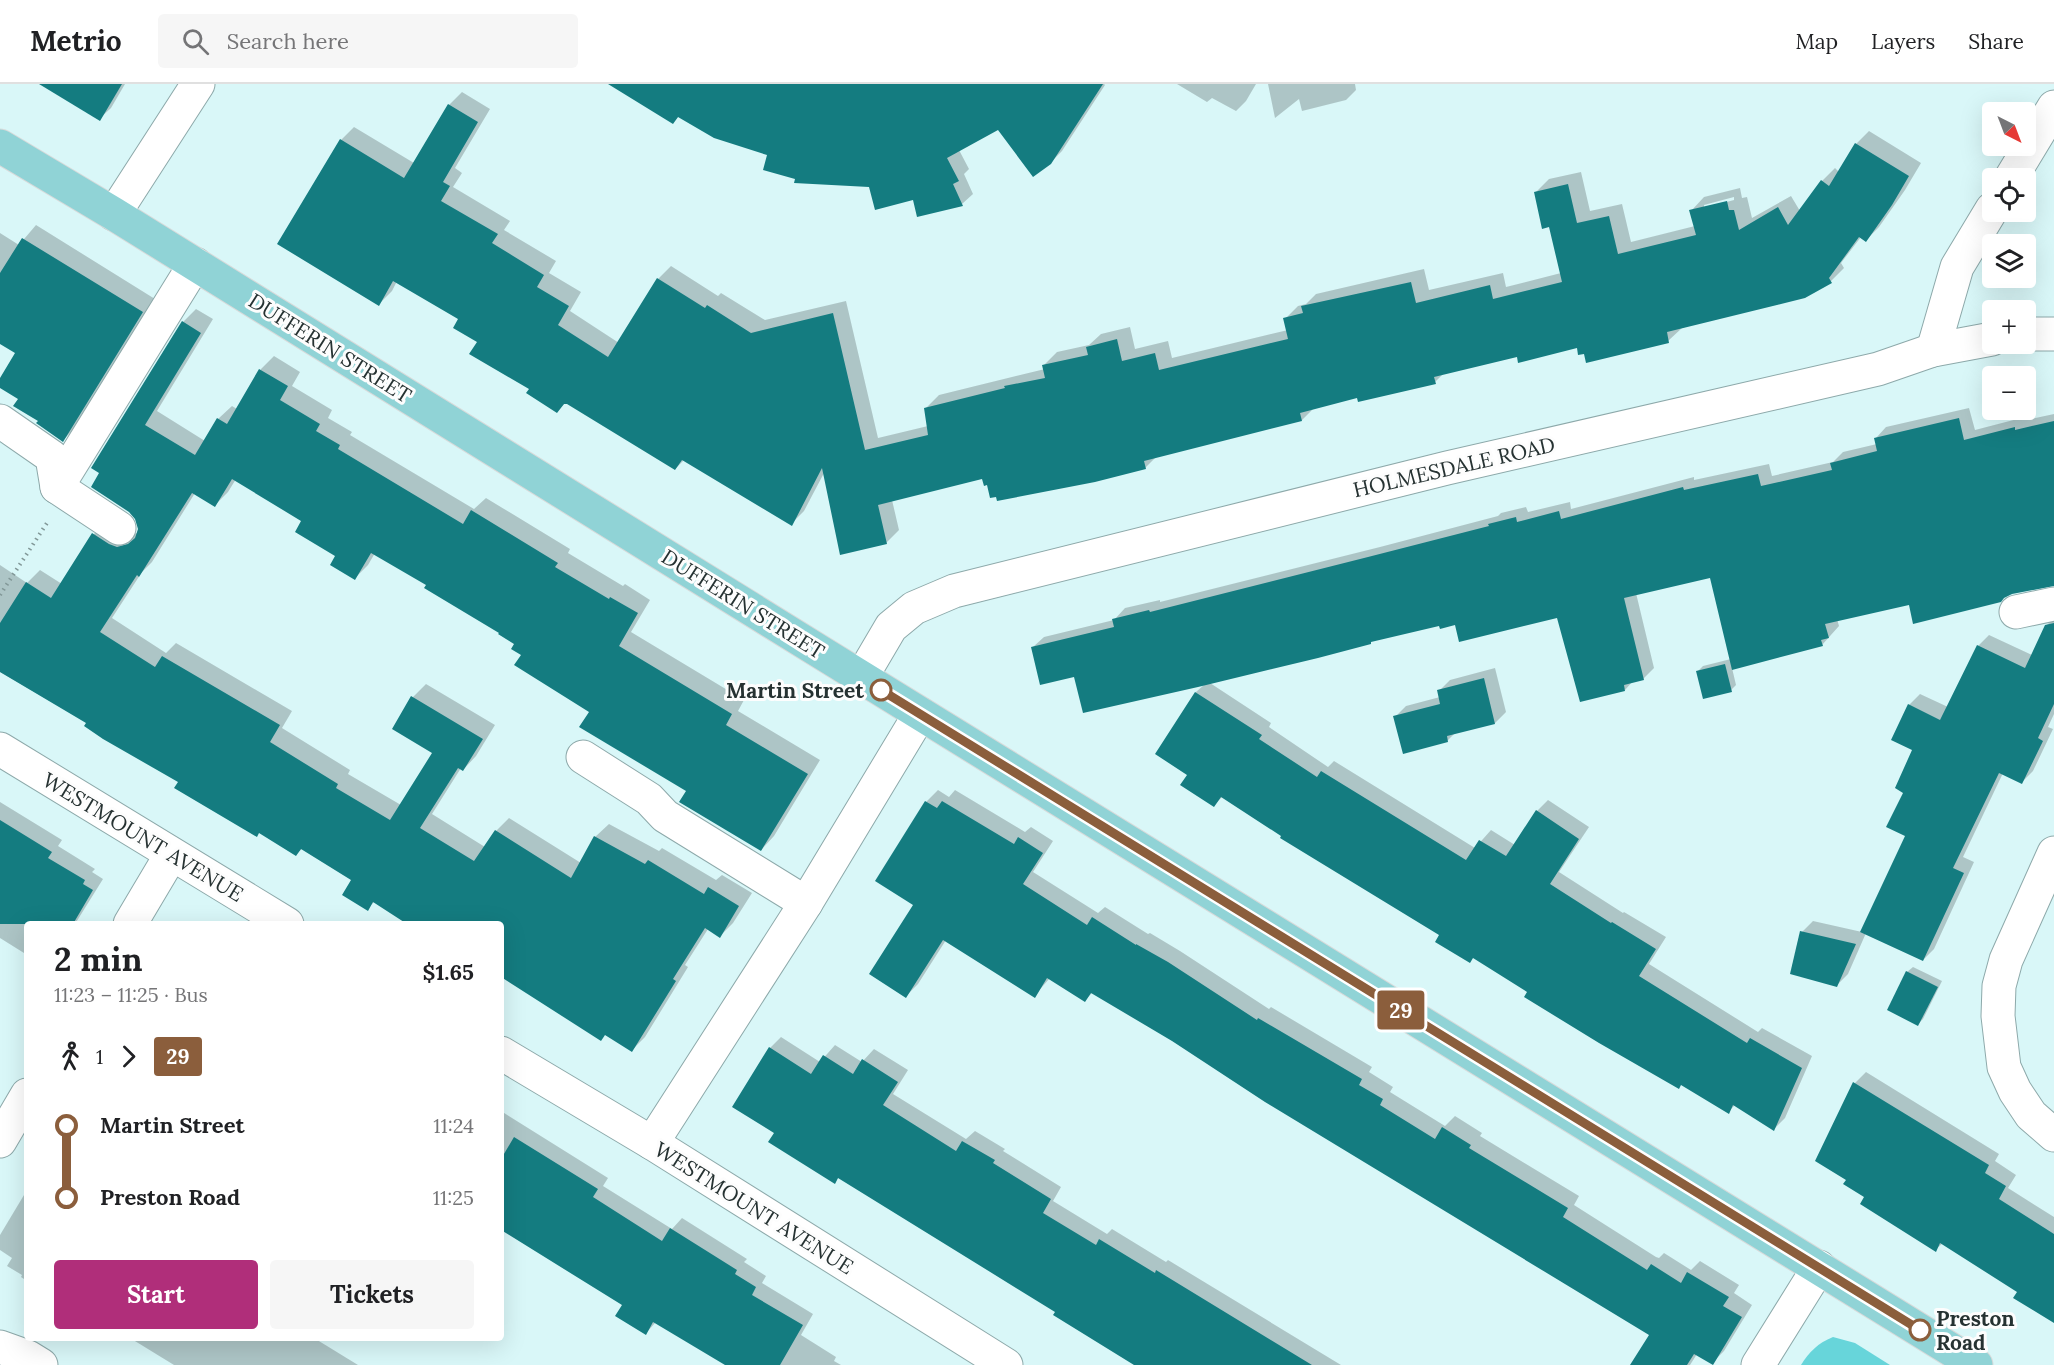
<!DOCTYPE html>
<html lang="en">
<head>
<meta charset="utf-8">
<style>
  :root { --surface:#fff; --page:#f6f6f6; --text:#202124; --muted:#757577; --line:#e0e0e0; --accent:#b02e7a }
  body { margin:0; font-family:Lora,serif; background:var(--page); color:var(--text); height:100vh; display:flex; flex-direction:column; font-size:22px; white-space:nowrap }
  * { box-sizing:border-box; margin:0 }
  p { font-size:20px; color:var(--muted) }
  .icon { flex:none; width:33px; height:33px; fill:none; stroke:currentColor; stroke-width:2; stroke-linecap:round; stroke-linejoin:round }
  .map { position:relative; flex:1; overflow:hidden }
  .details { position:absolute; left:24px; top:837px; width:480px; height:420px; display:flex; flex-direction:column; background:var(--surface); border-radius:6px; box-shadow:0 6px 24px #0002 }
  .details>* { flex:none }
  .badge { padding:0 12px; border-radius:4px; font-size:21px; line-height:39px }
  .needle { width:39px; rotate:138deg }
  .controls { position:absolute; left:1982px; top:18px; display:grid; gap:12px }
  .controls a { display:grid; place-items:center; width:54px; height:54px; border-radius:6px; background:var(--surface); box-shadow:0 6px 24px #0002; font-size:30px }
  .map>.badge { position:absolute; translate:-50% -50%; box-shadow:0 0 0 3px #fff }
  .legs { display:flex; align-items:center; gap:9px; height:66px; padding:0 30px; font-size:20px }
  .legs p { margin-inline-start:auto }
  .head { display:flex; align-items:center; justify-content:space-between; height:102px; padding:0 30px }
  h1 { font-size:33px; font-weight:800; line-height:45px }
  .cta { display:flex; gap:12px; margin-top:auto; padding:12px 30px }
  .cta a { flex:1; height:69px; border-radius:6px; background:var(--accent); color:#fff; font-size:24px; font-weight:800; line-height:69px; text-align:center }
  .cta a+a { background:var(--page); color:var(--text) }
  ul { padding:0 30px; list-style:none }
  li { display:flex; align-items:center; gap:21px; height:72px; font-size:22px }
  li i { display:grid; place-items:center; width:9px; height:100%; margin:0 8px; background:currentColor }
  li i::after { content:''; width:15px; height:15px; margin:-8px; border:4px solid; border-radius:50%; background:var(--surface) }
  li p { margin-inline-start:auto }
  li:first-child i { background:linear-gradient(#0000 50%,currentColor 0) }
  li:last-child i { background:linear-gradient(currentColor 50%,#0000 0) }
  header { display:flex; align-items:center; gap:36px; box-sizing:border-box; height:84px; padding:0 30px; background:var(--surface); border-bottom:2px solid var(--line) }
  header strong { font-size:28px }
  nav { display:flex; gap:33px; margin-inline-start:auto; font-size:21px }
  .search { width:420px; height:54px; background:var(--page); display:flex; align-items:center; gap:15px; box-sizing:border-box; padding:0 21px; border-radius:6px; color:var(--muted); font-size:22px }
  .map>svg:first-child { display:block }
  .green { fill:#67d5da }
  .shadow { fill:#0003; fill-rule:evenodd }
  .building { fill:#147c80 }
  .lines { fill:none; stroke-linecap:round; stroke-linejoin:round }
  .minor-casing { stroke:#8da9aa; stroke-width:35 }
  .major-casing { stroke:#d8dada; stroke-width:35 }
  .path { stroke:#829898; stroke-width:4; stroke-dasharray:1.5 4.5; stroke-linecap:butt }
  .minor { stroke:#fff; stroke-width:33 }
  .major { stroke:#90d3d6; stroke-width:33 }
  .line-1-casing { stroke:#fff; stroke-width:14 }
  .line-1 { stroke:#8b5e3c; stroke-width:9 }
  .stop-1-dot { fill:#fff; stroke:#8b5e3c; stroke-width:3 }
  .labels { text-anchor:middle; dominant-baseline:central; stroke-width:6; stroke-linejoin:round; paint-order:stroke }
  .street-label { font-size:21px; fill:#263232; stroke:#fdfdfd }
  .stop-label { font-size:21px; font-weight:bold; fill:#263232; stroke:#fdfdfd; text-anchor:end }
</style>
</head>
<body>
<header>
<strong>Metrio</strong>
<div class="search"><svg class="icon" aria-label="search" viewBox="0 0 24 24"><circle cx="10" cy="10" r="6"/><path d="M15 15l6 6"/></svg>Search here</div>
<nav><a>Map</a><a>Layers</a><a>Share</a></nav>
</header>
<div class="map">
<svg width="2054" height="1281" viewBox="0 0 2054 1281">
  <rect width="100%" height="100%" fill="#d9f7f8"/>
  <path class="green" d="M1833,1253L1855,1259L1890,1281H1801C1809,1268 1818,1259 1833,1253Z"/>
  <g class="shadow">
    <polygon points="42,0 125,0 111,24 99,35"/>
    <polygon points="611,0 1104,0 1105,1 1062,67 1050,79 998,44 959,66 969,85 964,90 973,110 962,120 914,114 870,101 796,94 769,70 679,32 673,38"/>
    <polygon points="1177,0 1256,0 1246,17 1236,27 1212,14 1207,18"/>
    <polygon points="1268,0 1355,0 1356,6 1346,16 1302,27 1299,15 1275,34"/>
    <path d="M462,8L490,25L455,84L462,89L453,103L510,137L504,146L556,177L549,189L581,208L570,227L619,259L658,195L671,182L718,212L721,209L765,236L846,217L878,354L928,342L925,325L939,311L1045,285L1044,281L1057,268L1089,261L1101,250L1130,243L1135,265L1168,257L1172,274L1288,246L1285,235L1298,222L1306,220L1316,210L1424,185L1429,206L1503,189L1506,203L1561,189L1550,141L1535,109L1549,95L1581,88L1590,127L1622,120L1631,158L1695,142L1691,127L1704,113L1740,104L1742,114L1747,113L1752,134L1791,112L1800,127L1822,97L1835,84L1839,88L1856,60L1869,47L1921,79L1905,106L1879,143L1866,156L1861,153L1841,179L1844,184L1831,197L1682,244L1668,257L1585,268L1578,263L1518,272L1444,289L1435,298L1359,312L1314,324L1302,336L1156,373L1145,384L988,399L984,394L892,416L899,446L886,459L824,389L804,427L791,440L684,376L675,385L566,318L557,327L479,257L460,235L397,197L392,207L379,220L341,56L354,43L414,79L449,21ZM1734,113V116L1704,124V121Z"/>
    <polygon points="36,141 155,215 76,343 63,356 40,337 20,314 0,302 0,296 17,269 0,258 0,149 19,161"/>
    <polygon points="196,225 213,235 157,327 205,357 218,335 232,322 237,325 261,285 274,272 300,288 292,302 332,326 328,334 352,348 350,351 474,425 486,414 570,465 568,469 623,502 625,500 650,516 631,548 744,616 738,627 820,676 774,752 761,766 523,571 516,559 428,501 375,469 368,481 355,494 337,472 304,437 236,395 228,408 215,421 195,409 152,478 142,488 112,534 166,569 176,559 292,627 282,644 350,686 348,690 401,721 435,668 413,613 426,600 495,641 476,672 463,686 461,684 432,730 485,763 496,747 509,734 581,779 595,753 609,740 659,767 662,764 716,796 722,791 752,809 733,839 720,852 708,845 685,881 688,883 645,953 632,966 501,892 501,840 410,840 375,817 367,825 353,796 303,764 296,770 88,639 0,588 0,481 27,499 40,486 62,500 94,450 107,437 131,450 138,449 139,445 137,434 130,427 93,402 183,238"/>
    <polygon points="1969,324 1975,346 2025,333 2026,336 2054,330 2054,500 1910,519 1837,535 1839,542 1822,561 1732,584 1736,601 1731,606 1698,587 1703,582 1731,575 1711,492 1636,509 1654,584 1643,595 1633,597 1625,606 1558,532 1440,541 1373,556 1210,599 1271,639 1269,643 1328,683 1334,677 1475,764 1491,746 1515,761 1537,727 1548,716 1589,743 1559,788 1623,829 1624,828 1666,853 1649,880 1758,948 1762,944 1812,972 1785,1034 1774,1045 1735,1021 1728,1028 1529,907 1223,712 1214,721 1189,690 1157,669 1196,608 1205,600 1075,591 1033,563 1044,553 1114,536 1125,524 1160,516 1160,518 1380,463 1498,432 1501,429 1526,423 1528,428 1570,418 1571,425 1694,393 1694,396 1769,380 1772,392 1833,378 1843,368 1877,360 1876,354 1886,343"/>
    <polygon points="2054,534 2054,630 2048,643 2053,645 2033,687 2022,698 2003,689 1963,773 1974,778 1934,865 1923,876 1866,849 1848,890 1837,901 1802,848 1813,837 1862,848 1907,752 1905,708 1914,666 1909,621 1920,610 1948,623 1978,562 1989,551 2032,571 2046,542"/>
    <polygon points="1495,584 1506,628 1495,639 1456,648 1447,657 1395,633 1406,622 1440,613 1439,607 1450,596"/>
    <polygon points="938,706 949,713 955,706 1025,748 1031,743 1053,757 1033,788 1098,829 1105,823 1148,850 1150,849 1180,867 1269,925 1271,923 1372,983 1369,988 1393,1003 1390,1008 1445,1042 1455,1032 1482,1049 1480,1052 1579,1112 1574,1121 1656,1173 1659,1174 1664,1169 1691,1186 1700,1177 1739,1201 1734,1209 1752,1221 1724,1267 1712,1279 1697,1270 1690,1281 1632,1281 1651,1250 1093,908 1085,916 1050,894 1034,912 946,856 918,900 906,912 926,718"/>
    <polygon points="0,718 62,756 58,762 95,785 92,788 103,795 75,840 27,840 27,866 24,869 0,854"/>
    <polygon points="1913,883 1942,897 1923,935 1918,940 1907,888"/>
    <polygon points="781,953 820,978 835,961 862,978 874,965 908,986 893,1010 966,1055 975,1047 1005,1065 1003,1067 1061,1103 1053,1117 1107,1150 1112,1145 1166,1178 1168,1176 1341,1281 1136,1281 1057,1228 839,1093 834,1098 776,1049 770,964"/>
    <polygon points="1866,988 1999,1070 1995,1077 2016,1091 2008,1104 2054,1133 2054,1237 2019,1207 1943,1159 1935,1166 1866,1112 1848,1095 1817,1077 1855,999"/>
    <polygon points="501,1027 608,1094 603,1102 672,1145 682,1134 747,1175 744,1178 766,1192 762,1199 813,1230 801,1251 836,1273 834,1277 841,1281 728,1281 656,1238 646,1249 624,1220 501,1144"/>
    <polygon points="27,1106 27,1197 21,1193 22,1191 7,1182 12,1174 0,1166 0,1151"/>
    <polygon points="130,1254 314,1254 358,1281 174,1281"/>
  </g>
  <g class="building">
    <polygon points="39,0 122,0 100,37"/>
    <polygon points="608,0 1103,0 1051,80 1033,93 998,46 947,74 959,97 953,100 963,122 917,133 913,116 875,126 869,103 794,99 795,95 763,86 767,71 714,54 678,33 673,40"/>
    <polygon points="448,20 478,38 443,98 450,102 441,117 498,150 492,159 544,191 537,203 569,222 558,241 608,273 657,194 705,224 707,221 751,249 833,229 865,366 928,351 924,324 1005,304 1004,302 1045,294 1042,281 1088,271 1086,263 1117,255 1122,277 1155,269 1159,286 1288,255 1283,234 1303,229 1301,222 1411,198 1416,219 1490,201 1493,215 1562,198 1549,143 1542,145 1534,108 1568,100 1577,139 1609,132 1618,170 1696,151 1689,126 1727,117 1729,126 1734,126 1739,146 1778,123 1788,141 1821,96 1829,102 1855,59 1909,92 1892,121 1866,158 1859,153 1829,194 1832,199 1805,214 1667,248 1669,259 1586,279 1584,270 1578,271 1577,264 1518,279 1517,273 1434,293 1436,300 1358,318 1357,314 1300,329 1302,337 1144,377 1146,385 1095,398 997,417 996,413 990,414 987,401 984,402 982,395 878,421 887,460 840,471 822,384 792,442 682,376 675,386 567,320 564,320 557,329 526,309 529,305 469,270 477,258 453,244 458,235 393,197 379,222 277,160 340,55 404,94"/>
    <polygon points="22,154 143,228 63,358 36,339 38,337 13,322 18,315 0,304 0,294 15,269 0,260 0,189"/>
    <polygon points="182,237 201,249 145,341 195,371 217,334 227,340 259,285 288,302 280,316 320,340 316,347 340,361 338,365 463,440 471,426 558,479 555,483 609,515 610,513 638,529 619,562 732,630 726,641 808,690 761,767 679,718 686,707 579,643 589,628 514,581 521,571 511,565 514,560 498,550 499,549 424,504 426,501 371,469 355,496 330,481 335,472 295,448 301,437 232,395 215,423 192,409 139,493 137,491 100,548 155,583 162,572 280,641 270,658 338,700 336,704 390,736 432,669 392,645 411,612 483,655 463,687 458,684 420,744 474,777 495,746 571,794 594,752 645,780 648,776 704,810 708,803 739,822 720,854 705,844 673,895 676,897 632,968 605,951 601,957 501,893 501,840 407,840 373,818 368,827 342,811 351,796 301,765 296,772 259,749 257,753 174,704 178,698 103,655 84,642 86,639 0,588 0,539 26,498 51,514 92,449 109,460 117,463 128,460 135,454 138,445 135,435 129,428 91,403 99,389 91,384"/>
    <polygon points="1959,334 1964,356 2015,343 2015,346 2054,337 2054,502 2012,510 2004,514 2001,518 1913,540 1909,521 1825,540 1829,554 1821,556 1823,562 1732,586 1710,494 1624,514 1644,596 1624,601 1625,607 1580,618 1557,534 1459,558 1455,541 1440,545 1439,542 1371,558 1371,560 1318,574 1198,603 1083,629 1074,593 1040,601 1031,563 1114,543 1112,535 1149,526 1150,528 1368,473 1489,442 1488,440 1516,433 1517,438 1559,427 1561,435 1683,403 1684,406 1758,390 1761,402 1832,386 1830,379 1877,367 1874,354"/>
    <polygon points="2054,539 2054,620 2038,654 2043,657 2022,700 1999,689 1953,784 1964,789 1923,877 1860,848 1905,752 1886,743 1903,709 1895,704 1912,666 1891,656 1908,620 1940,636 1977,561 2025,584 2045,541"/>
    <polygon points="1725,580 1732,608 1703,615 1696,587"/>
    <polygon points="1484,594 1495,640 1447,652 1448,658 1403,670 1393,632 1440,620 1437,606"/>
    <polygon points="1195,608 1262,651 1259,655 1317,693 1321,687 1466,776 1479,756 1506,772 1536,726 1579,755 1550,800 1611,839 1612,838 1656,865 1639,892 1747,959 1750,954 1802,984 1774,1047 1733,1021 1729,1030 1681,1001 1679,1005 1599,959 1524,913 1527,908 1473,874 1470,879 1435,858 1439,851 1280,754 1281,752 1221,713 1214,723 1180,701 1187,691 1155,670"/>
    <polygon points="925,717 937,724 942,717 1014,760 1018,753 1043,769 1023,800 1087,841 1092,833 1136,861 1136,860 1168,878 1257,936 1258,934 1362,995 1359,1001 1383,1015 1380,1021 1435,1055 1442,1043 1471,1061 1469,1064 1568,1124 1563,1133 1644,1184 1647,1186 1651,1180 1681,1199 1687,1188 1729,1213 1723,1222 1742,1233 1713,1281 1694,1270 1687,1281 1630,1281 1649,1251 1265,1018 1172,957 1091,909 1085,918 1047,894 1035,914 943,856 906,914 869,890 913,821 875,797"/>
    <polygon points="0,736 52,768 48,774 85,796 83,800 93,806 73,840 0,840"/>
    <polygon points="1800,847 1856,860 1837,903 1790,890"/>
    <polygon points="1906,887 1938,903 1918,942 1887,926"/>
    <polygon points="769,963 811,990 823,971 853,990 862,975 898,998 883,1021 956,1067 962,1057 995,1076 993,1079 1051,1115 1043,1129 1096,1161 1099,1155 1155,1189 1156,1186 1312,1281 1134,1281 1053,1231 1055,1228 838,1094 835,1100 768,1058 774,1049 732,1023"/>
    <polygon points="1853,998 1989,1081 1985,1089 2006,1102 1999,1115 2054,1150 2054,1239 2013,1214 2017,1208 1940,1159 1936,1168 1860,1120 1864,1113 1843,1100 1846,1096 1815,1077"/>
    <polygon points="514,1053 598,1105 593,1113 662,1157 670,1144 737,1186 735,1190 756,1203 752,1211 803,1241 780,1281 725,1281 653,1238 646,1251 615,1232 622,1221 501,1146 501,1075"/>
  </g>
  <g class="lines">
    <defs>
      <g id="minor">
        <polyline points="2011,94 2054,23"/>
        <polyline points="114,130 198,0"/>
        <polyline points="2025,250 2054,250"/>
        <polyline points="1933,266 1957,183 1992,125"/>
        <polyline points="0,337 52,373 57,403 119,444"/>
        <polyline points="57,403 195,180"/>
        <polyline points="2016,528 2054,520"/>
        <polyline points="861,594 891,543 914,524 954,507 1447,384 1878,285 1933,266 1992,255"/>
        <polyline points="0,665 287,840"/>
        <polyline points="583,673 649,715 665,732 806,819"/>
        <polyline points="2054,769 2006,876 1999,902 1998,932 2004,983 2015,1007 2031,1031 2054,1051"/>
        <polyline points="130,840 171,771"/>
        <polyline points="501,969 652,1059 1006,1281"/>
        <polyline points="0,1057 27,1011"/>
        <polyline points="652,1059 806,819 920,630"/>
        <polyline points="0,1263 28,1273 41,1281"/>
        <polyline points="1758,1281 1819,1183"/>
      </g>
      <polyline id="major" points="0,62 114,130 822,569 1976,1281"/>
    </defs>
    <use href="#minor" class="minor-casing"/>
    <use href="#major" class="major-casing"/>
    <polyline class="path" points="0,511 47,439"/>
    <use href="#minor" class="minor"/>
    <use href="#major" class="major"/>
  </g>
  <g class="lines">
    <defs>
      <polyline id="line-1" points="881,606 1920,1246"/>
    </defs>
    <use href="#line-1" class="line-1-casing"/>
    <use href="#line-1" class="line-1"/>
  </g>
  <g class="stop-1-dot">
    <circle cx="881" cy="606" r="10"/>
    <circle cx="1920" cy="1246" r="10"/>
  </g>
  <g class="labels">
    <g class="street-label">
      <text transform="translate(330 264) rotate(32)">DUFFERIN STREET</text>
      <text transform="translate(1454 383) rotate(-13)">HOLMESDALE ROAD</text>
      <text transform="translate(743 520) rotate(32)">DUFFERIN STREET</text>
      <text transform="translate(143 753) rotate(31)">WESTMOUNT AVENUE</text>
      <text transform="translate(754 1124) rotate(32)">WESTMOUNT AVENUE</text>
    </g>
    <g class="stop-label">
      <text x="864" y="606">Martin Street</text>
      <text x="1936" y="1234" text-anchor="start">Preston<tspan x="1936" dy="24">Road</tspan></text>
    </g>
  </g>
</svg>
<div class="controls">
<a><svg class="needle" viewBox="-14 -14 28 28"><path d="M0-13l5 13h-10z" fill="#e53935"/><path d="M0 13l5-13h-10z" fill="#757577"/></svg></a>
<a><svg class="icon" aria-label="locate" viewBox="0 0 24 24"><circle cx="12" cy="12" r="6"/><path d="M12 2v4M12 18v4M2 12h4M18 12h4"/></svg></a>
<a><svg class="icon" aria-label="layers" viewBox="0 0 24 24"><path d="M12 4l9 5-9 5-9-5zM3 14l9 5 9-5"/></svg></a>
<a>+</a>
<a>−</a>
</div>
<b class="badge" style="left:1401px;top:926px;background:#8b5e3c;color:#fff">29</b>
<section class="details">
<div class="head"><div><h1>2 min</h1><p>11:23 – 11:25 · Bus</p></div><b>$1.65</b></div>
<div class="legs"><svg class="icon" aria-label="walk" viewBox="0 0 24 24"><circle cx="13" cy="4" r="2"/><path d="M13 8l-2 6 4 7M11 14l-3 7M7 12l3-4h3l4 4"/></svg>1<svg class="icon" aria-label="forward" viewBox="0 0 24 24"><path d="M9 5l7 7-7 7"/></svg><b class="badge" style="background:#8b5e3c;color:#fff">29</b></div>
<ul>
<li><i style="color:#8b5e3c"></i><b>Martin Street</b><p>11:24</p></li>
<li><i style="color:#8b5e3c"></i><b>Preston Road</b><p>11:25</p></li>
</ul>
<div class="cta"><a>Start</a><a>Tickets</a></div>
</section>
</div>
</body>
</html>
